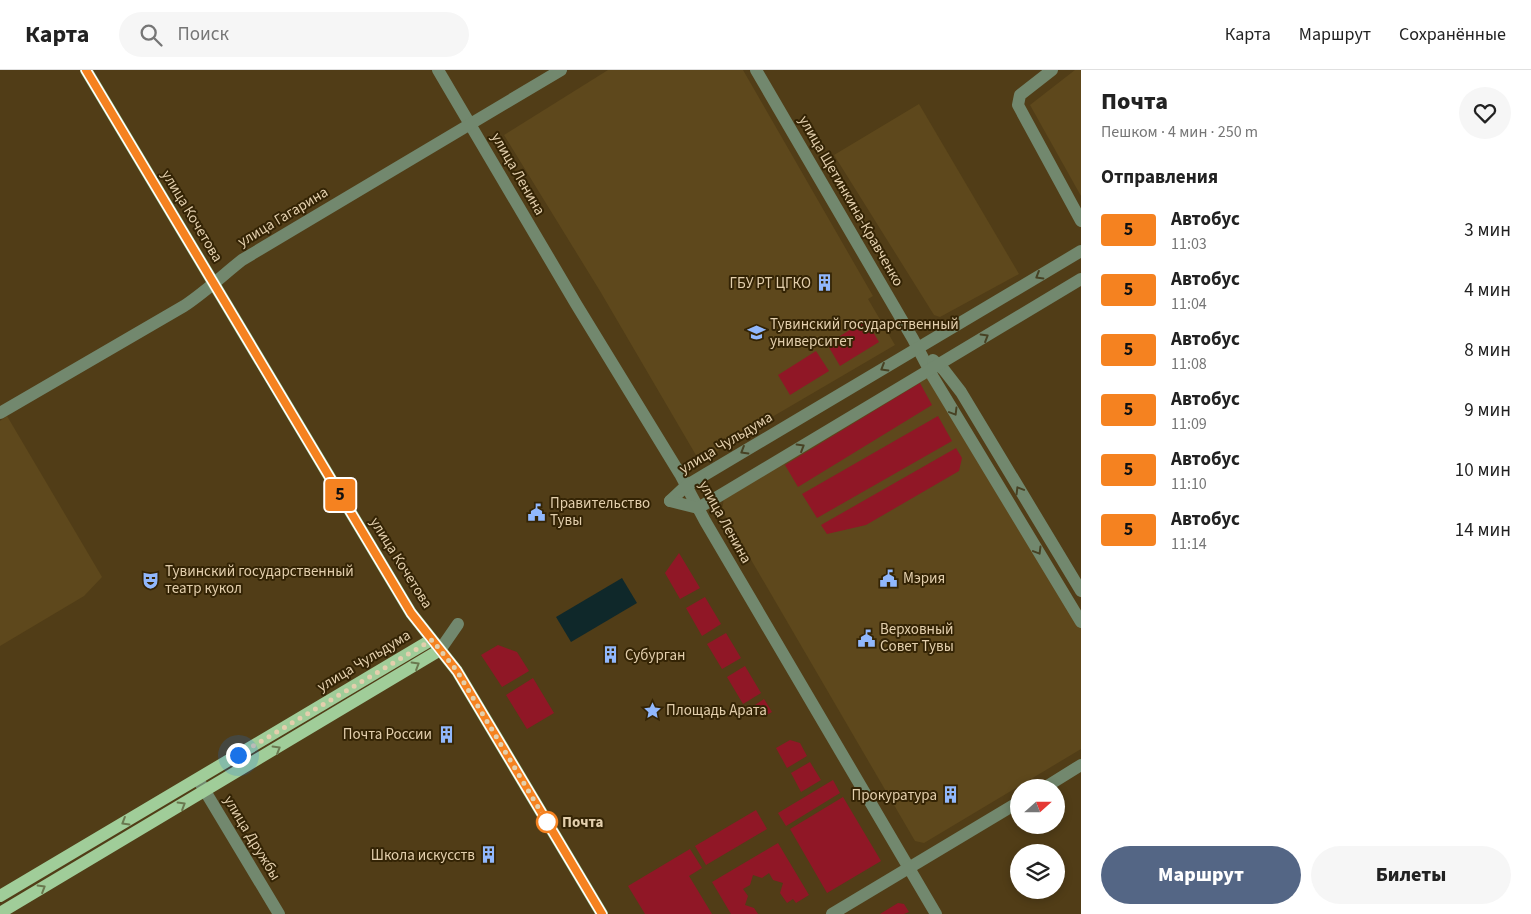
<!DOCTYPE html>
<html lang="ru">
<head>
<meta charset="utf-8">
<style>
  :root { --surface:#fff; --page:#f6f6f6; --text:#222; --muted:#767676; --line:#e0e0e0; --accent:#546685 }
  body { margin:0; font-family:"Source Sans 3",sans-serif; background:var(--page); color:var(--text); height:100vh; display:flex; flex-direction:column; font-size:19px; white-space:nowrap }
  * { box-sizing:border-box; margin:0 }
  p { font-size:16px; color:var(--muted) }
  .icon { flex:none; width:28px; height:28px; fill:none; stroke:currentColor; stroke-width:2; stroke-linecap:round; stroke-linejoin:round }
  .map { position:relative; flex:1; overflow:hidden }
  .sheet { display:flex; flex-direction:column; background:var(--surface); width:450px }
  .sheet>* { flex:none }
  .badge { padding:0 10px; border-radius:4px; font-size:18px; line-height:32px }
  .needle { width:32px; rotate:69deg }
  .controls { position:absolute; left:1010px; top:709px; display:grid; gap:10px }
  .controls a { display:grid; place-items:center; width:55px; height:55px; border-radius:50%; background:var(--surface); box-shadow:0 2px 8px #0003; font-size:25px }
  .you { position:absolute; width:25px; height:25px; margin:-12px; border:4px solid #fff; border-radius:50%; background:#1a73e8; box-shadow:0 0 0 8px #1a73e833 }
  .map>.badge { position:absolute; translate:-50% -50%; box-shadow:0 0 0 2px #fff }
  h2 { padding:0 20px; font-size:19px; line-height:45px }
  .round { display:grid; place-items:center; flex:none; width:52px; height:52px; border-radius:26px; background:var(--page) }
  .summary { display:flex; align-items:center; justify-content:space-between; height:85px; padding:0 20px }
  h1 { font-size:24px; font-weight:800; line-height:38px }
  .primary-button { display:flex; gap:10px; margin-top:auto; padding:10px 20px }
  .primary-button a { flex:1; height:58px; border-radius:30px; background:var(--accent); color:#fff; font-size:20px; font-weight:800; line-height:58px; text-align:center }
  .primary-button a+a { background:var(--page); color:var(--text) }
  ul { padding:0; list-style:none }
  li { display:flex; align-items:center; gap:15px; height:60px; padding:0 20px }
  li div { flex:1 }
  li b { display:block; font-size:19px }
  li em { font-style:normal }
  li .badge { min-width:55px; font-weight:700; text-align:center }
  header { display:flex; align-items:center; gap:30px; box-sizing:border-box; height:70px; padding:0 25px; background:var(--surface); border-bottom:1px solid var(--line) }
  header strong { font-size:24px }
  nav { display:flex; gap:28px; margin-inline-start:auto; font-size:18px }
  .search { width:350px; height:45px; background:var(--page); display:flex; align-items:center; gap:12px; box-sizing:border-box; padding:0 18px; border-radius:28px; color:var(--muted); font-size:19px }
  main { display:flex; flex:1; min-height:0 }
  .map>svg:first-child { display:block }
  .built { fill:#5e481c }
  .green { fill:#901726 }
  .water { fill:#0f282a }
  .lines { fill:none; stroke-linecap:round; stroke-linejoin:round }
  .minor { stroke:#72886e; stroke-width:12 }
  .major { stroke:#a0cd99; stroke-width:12 }
  .oneway { stroke:#474224 }
  .oneway2 { stroke:#6a784f }
  .line-casing { stroke:#fff; stroke-width:11 }
  .line { stroke:#f58220; stroke-width:8 }
  .walk { stroke:#e3cfad; stroke-width:5; stroke-dasharray:0 9 }
  .stop-dot { fill:#fff; stroke:#f58220; stroke-width:2.5 }
  .labels { text-anchor:middle; dominant-baseline:central; stroke-width:4; stroke-linejoin:round; paint-order:stroke }
  .street-label { font-size:15px; fill:#e3cfad; stroke:#342405 }
  .poi-label { font-size:15px; fill:#e3cfad; stroke:#342405; text-anchor:start }
  .stop-label { font-size:15px; font-weight:bold; fill:#e3cfad; stroke:#342405; text-anchor:start }
</style>
</head>
<body>
<header>
<strong>Карта</strong>
<div class="search"><svg class="icon" aria-label="search" viewBox="0 0 24 24"><circle cx="10" cy="10" r="6"/><path d="M15 15l6 6"/></svg>Поиск</div>
<nav><a>Карта</a><a>Маршрут</a><a>Сохранённые</a></nav>
</header>
<main>
<div class="map">
<svg width="1081" height="844" viewBox="0 0 1081 844">
  <rect width="100%" height="100%" fill="#513d17"/>
  <g class="built">
    <polygon points="608,0 743,0 873,226 868,229 895,275 772,347 700,392 600,221 504,65"/>
    <polygon points="1075,0 1081,0 1081,126 1030,35"/>
    <polygon points="919,34 1019,204 940,247 934,245 834,85"/>
    <polygon points="925,300 1081,551 1081,679 924,773 915,771 722,440 724,428"/>
    <polygon points="7,346 102,507 84,526 0,576 0,351"/>
  </g>
  <g class="green">
    <polygon points="866,250 879,272 840,296 827,274"/>
    <polygon points="816,281 829,301 790,325 778,305"/>
    <polygon points="920,313 932,335 798,417 785,395"/>
    <polygon points="938,346 952,371 817,448 802,424"/>
    <polygon points="956,378 962,388 959,401 866,455 827,464 821,455"/>
    <polygon points="679,483 700,518 680,529 665,503"/>
    <polygon points="705,527 721,554 702,566 686,538"/>
    <polygon points="726,563 741,588 722,599 707,574"/>
    <polygon points="498,575 517,582 529,601 502,617 481,585"/>
    <polygon points="745,596 761,623 743,634 727,607"/>
    <polygon points="533,608 554,643 527,659 506,625"/>
    <polygon points="764,629 772,642 763,647 746,641"/>
    <polygon points="790,670 800,673 807,686 787,698 776,678"/>
    <polygon points="810,692 821,710 801,722 791,703"/>
    <polygon points="833,710 840,723 786,756 778,743"/>
    <polygon points="843,727 881,791 827,823 790,759"/>
    <polygon points="756,740 767,759 706,795 695,776"/>
    <polygon points="778,773 809,825 796,833 793,829 787,833 780,823 783,813 773,810 769,803 762,808 753,805 750,815 743,819 748,826 745,835 754,838 758,844 731,844 712,812"/>
    <polygon points="690,779 702,798 689,806 712,844 645,844 628,816"/>
    <polygon points="898,833 904,834 909,842 904,844 880,844"/>
  </g>
  <polygon class="water" points="622,508 637,533 571,572 556,547"/>
  <g class="lines">
    <g class="minor">
      <polyline points="438,0 576,234 680,404 705,451 936,844"/>
      <polyline points="756,0 913,269 933,307 1081,552"/>
      <polyline points="1052,0 1020,25 1018,35 1081,151"/>
      <polyline points="933,290 944,300 961,322 1081,521"/>
      <path d="M0,343L184,236C205,222 223,205 242,190L561,0"/>
      <polyline points="670,431 686,416 706,404 1081,181"/>
      <polyline points="670,431 698,438 719,426 1081,209"/>
      <polyline points="440,580 458,554"/>
      <polyline points="199,711 279,844"/>
      <polyline points="1044,718 1081,695"/>
      <polyline points="832,844 1019,732"/>
    </g>
    <g class="major">
      <polyline points="86,0 411,543 457,601 602,844"/>
      <polyline points="0,826 431,570"/>
      <polyline points="0,843 440,580"/>
    </g>
  </g>
  <defs><path id="oneway-chevron" d="M-2-3.5L2.5 0L-2 3.5" fill="none" stroke-width="1.6" stroke-linecap="round" stroke-linejoin="round" transform="scale(1.25)"/></defs>
  <g class="oneway">
    <use href="#oneway-chevron" transform="translate(1039 206) rotate(149)"/>
    <use href="#oneway-chevron" transform="translate(985 267) rotate(-31)"/>
    <use href="#oneway-chevron" transform="translate(884 298) rotate(149)"/>
    <use href="#oneway-chevron" transform="translate(954 342) rotate(59)"/>
    <use href="#oneway-chevron" transform="translate(801 377) rotate(-31)"/>
    <use href="#oneway-chevron" transform="translate(744 381) rotate(149)"/>
    <use href="#oneway-chevron" transform="translate(1019 420) rotate(-121)"/>
    <use href="#oneway-chevron" transform="translate(1038 481) rotate(59)"/>
  </g>
  <g class="oneway2">
    <use href="#oneway-chevron" transform="translate(416 595) rotate(-31)"/>
    <use href="#oneway-chevron" transform="translate(277 679) rotate(-31)"/>
    <use href="#oneway-chevron" transform="translate(182 735) rotate(-31)"/>
    <use href="#oneway-chevron" transform="translate(125 752) rotate(149)"/>
    <use href="#oneway-chevron" transform="translate(42 818) rotate(-31)"/>
  </g>
  <g class="lines">
    <defs>
      <polyline id="line" points="86,0 411,543 457,601 602,844"/>
    </defs>
    <use href="#line" class="line-casing"/>
    <use href="#line" class="line"/>
    <polyline class="walk" points="238,685 432,570 457,601 547,752"/>
  </g>
  <defs>
    <symbol id="building-bare" viewBox="-9 -9 18 18"><path d="M-4-6H4V6H1V3H-1V6H-4ZM-2.5-4.3h1.7v1.8h-1.7ZM.8-4.3h1.7v1.8H.8ZM-2.5-1h1.7V.8h-1.7ZM.8-1h1.7V.8H.8Z" fill="#91b8fd" stroke="#342405" stroke-width="2.5" paint-order="stroke"/></symbol>
    <symbol id="university-bare" viewBox="-9 -9 18 18"><path d="M0-5L7-2L0 1L-7-2ZM-4 1L0 2.5L4 1V4Q0 6-4 4Z" fill="#91b8fd" stroke="#342405" stroke-width="2.5" paint-order="stroke"/></symbol>
    <symbol id="civic-bare" viewBox="-9 -9 18 18"><path d="M-.6-6.5H3V-4.5H.6V-3L4-1V1h2V6H-6V1h2V-1L-.6-3ZM-1.2 2.5V6h2.4V2.5Z" fill="#91b8fd" stroke="#342405" stroke-width="2.5" paint-order="stroke"/></symbol>
    <symbol id="theatre-bare" viewBox="-9 -9 18 18"><path d="M-5-5.5Q0-4 5-5.5V0Q5 5 0 6Q-5 5-5 0ZM-3.3-2.5H-1v1.5H-3.3ZM1-2.5H3.3v1.5H1ZM-2.8 1Q0 5.5 2.8 1Z" fill="#91b8fd" stroke="#342405" stroke-width="2.5" paint-order="stroke"/></symbol>
    <symbol id="sight-bare" viewBox="-9 -9 18 18"><path d="M0-6L1.8-2.2L6-1.7L2.9 1.2L3.7 5.4L0 3.3L-3.7 5.4L-2.9 1.2L-6-1.7L-1.8-2.2Z" fill="#91b8fd" stroke="#342405" stroke-width="2.5" paint-order="stroke"/></symbol>
  </defs>
  <g fill-rule="evenodd">
    <use href="#building-bare" x="812" y="200" width="25" height="25"/>
    <use href="#university-bare" x="744" y="250" width="25" height="25"/>
    <use href="#civic-bare" x="524" y="430" width="25" height="25"/>
    <use href="#civic-bare" x="876" y="496" width="25" height="25"/>
    <use href="#theatre-bare" x="138" y="498" width="25" height="25"/>
    <use href="#civic-bare" x="854" y="556" width="25" height="25"/>
    <use href="#building-bare" x="598" y="572" width="25" height="25"/>
    <use href="#sight-bare" x="640" y="628" width="25" height="25"/>
    <use href="#building-bare" x="434" y="652" width="25" height="25"/>
    <use href="#building-bare" x="938" y="712" width="25" height="25"/>
    <use href="#building-bare" x="476" y="772" width="25" height="25"/>
  </g>
  <circle class="stop-dot" cx="547" cy="752" r="10"/>
  <g class="labels">
    <g class="street-label">
      <text transform="translate(518 104) rotate(60)">улица Ленина</text>
      <text transform="translate(851 131) rotate(60)">улица Щетинкина-Кравченко</text>
      <text transform="translate(192 146) rotate(59)">улица Кочетова</text>
      <text transform="translate(283 147) rotate(-31)">улица Гагарина</text>
      <text transform="translate(726 373) rotate(-31)">улица Чульдума</text>
      <text transform="translate(725 452) rotate(61)">улица Ленина</text>
      <text transform="translate(401 493) rotate(58)">улица Кочетова</text>
      <text transform="translate(364 591) rotate(-31)">улица Чульдума</text>
      <text transform="translate(252 768) rotate(59)">улица Дружбы</text>
    </g>
    <g class="poi-label">
      <text x="811" y="213" text-anchor="end">ГБУ РТ ЦГКО</text>
      <text x="770" y="254">Тувинский государственный<tspan x="770" dy="17">университет</tspan></text>
      <text x="550" y="433">Правительство<tspan x="550" dy="17">Тувы</tspan></text>
      <text x="165" y="501">Тувинский государственный<tspan x="165" dy="17">театр кукол</tspan></text>
      <text x="903" y="508">Мэрия</text>
      <text x="880" y="559">Верховный<tspan x="880" dy="17">Совет Тувы</tspan></text>
      <text x="625" y="585">Субурган</text>
      <text x="666" y="640">Площадь Арата</text>
      <text x="432" y="664" text-anchor="end">Почта России</text>
      <text x="937" y="725" text-anchor="end">Прокуратура</text>
      <text x="475" y="785" text-anchor="end">Школа искусств</text>
    </g>
    <g class="stop-label">
      <text x="562" y="752">Почта</text>
    </g>
  </g>
</svg>
<div class="controls">
<a><svg class="needle" viewBox="-14 -14 28 28"><path d="M0-13l5 13h-10z" fill="#e53935"/><path d="M0 13l5-13h-10z" fill="#767676"/></svg></a>
<a><svg class="icon" aria-label="layers" viewBox="0 0 24 24"><path d="M12 4l9 5-9 5-9-5zM3 14l9 5 9-5"/></svg></a>
</div>
<div class="you" style="left:238px;top:685px"></div>
<b class="badge" style="left:340px;top:425px;background:#f58220;color:#111">5</b>
</div>
<section class="sheet">
<div class="summary"><div><h1>Почта</h1><p>Пешком · 4 мин · 250 m</p></div><a class="round"><svg class="icon" aria-label="heart" viewBox="0 0 24 24"><path d="M12 20l-8-8c-3-5 5-10 8-4 3-6 11-1 8 4z"/></svg></a></div>
<h2>Отправления</h2>
<ul>
<li><span class="badge" style="background:#f58220;color:#111">5</span><div><b>Автобус</b><p>11:03</p></div><em>3 мин</em></li>
<li><span class="badge" style="background:#f58220;color:#111">5</span><div><b>Автобус</b><p>11:04</p></div><em>4 мин</em></li>
<li><span class="badge" style="background:#f58220;color:#111">5</span><div><b>Автобус</b><p>11:08</p></div><em>8 мин</em></li>
<li><span class="badge" style="background:#f58220;color:#111">5</span><div><b>Автобус</b><p>11:09</p></div><em>9 мин</em></li>
<li><span class="badge" style="background:#f58220;color:#111">5</span><div><b>Автобус</b><p>11:10</p></div><em>10 мин</em></li>
<li><span class="badge" style="background:#f58220;color:#111">5</span><div><b>Автобус</b><p>11:14</p></div><em>14 мин</em></li>
</ul>
<div class="primary-button"><a>Маршрут</a><a>Билеты</a></div>
</section>
</main>
</body>
</html>
